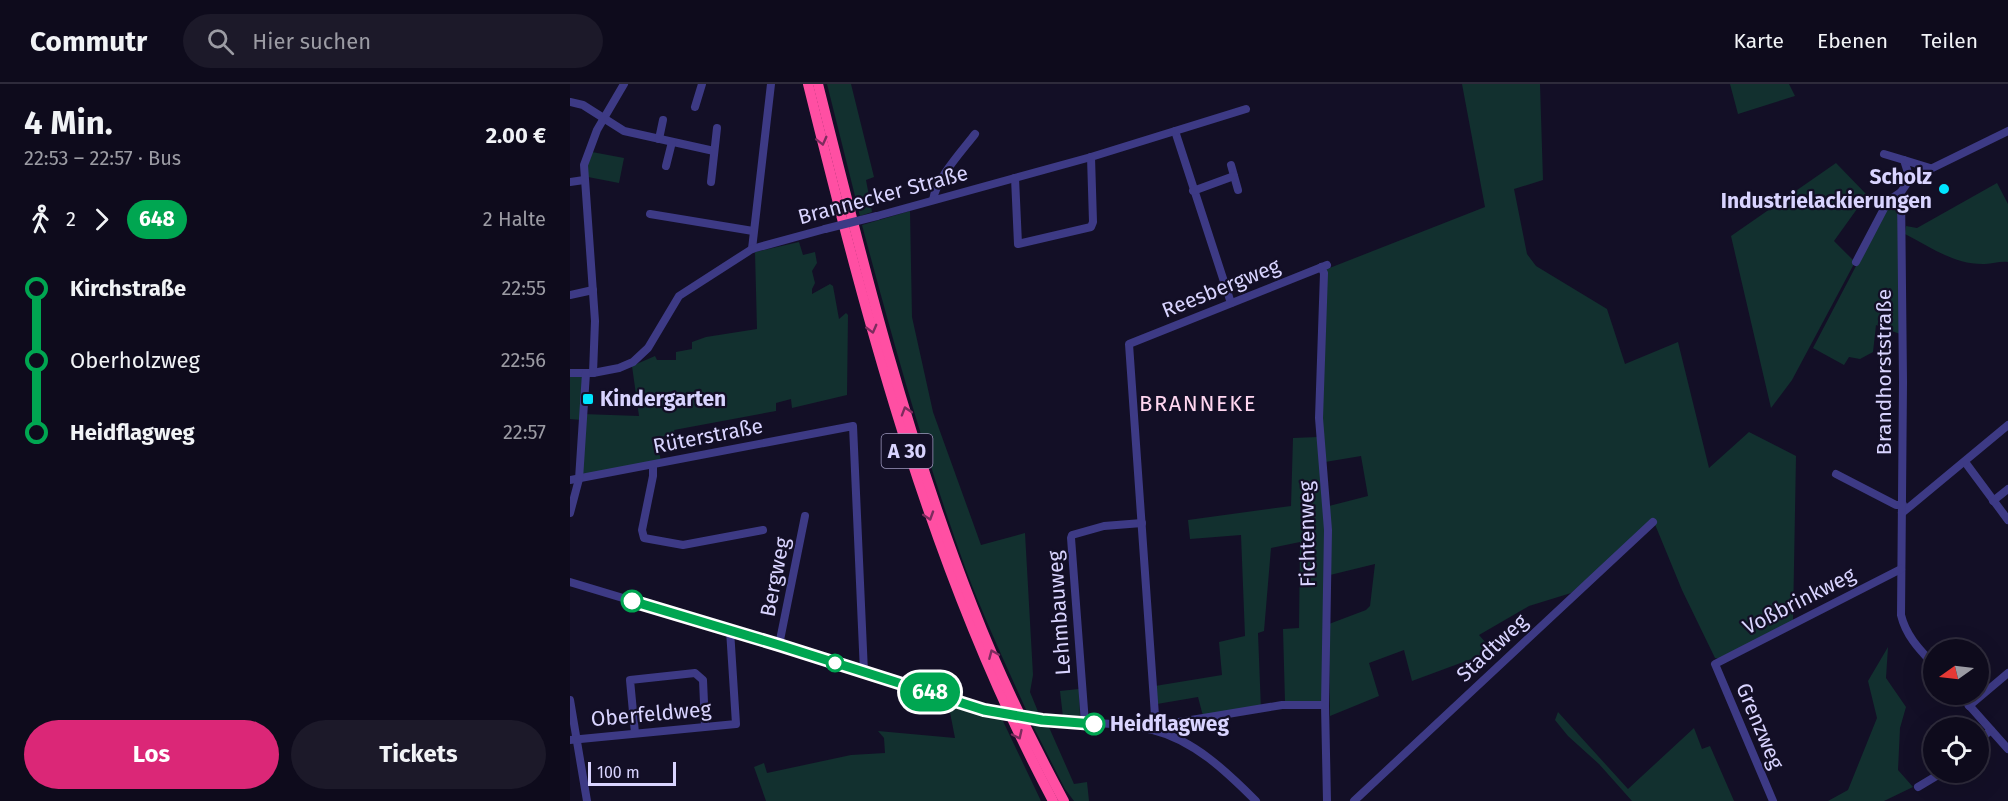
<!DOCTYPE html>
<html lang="de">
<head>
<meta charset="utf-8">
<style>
  :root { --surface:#0e0b1c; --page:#1c1929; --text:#f1f3f6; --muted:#9b9ba3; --line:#2e2b3b; --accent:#db2777 }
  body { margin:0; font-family:"Fira Sans",sans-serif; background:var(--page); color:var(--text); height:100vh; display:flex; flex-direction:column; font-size:22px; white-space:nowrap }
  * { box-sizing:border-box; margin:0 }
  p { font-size:20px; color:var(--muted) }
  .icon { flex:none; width:33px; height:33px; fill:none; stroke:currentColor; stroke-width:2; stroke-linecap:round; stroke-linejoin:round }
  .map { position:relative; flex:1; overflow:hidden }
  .details { display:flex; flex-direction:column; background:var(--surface); width:570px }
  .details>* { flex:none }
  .badge { padding:0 12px; border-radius:20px; font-size:21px; line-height:39px }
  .needle { width:39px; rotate:256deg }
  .controls { position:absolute; left:1353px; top:555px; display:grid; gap:12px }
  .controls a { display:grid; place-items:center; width:66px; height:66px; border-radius:50%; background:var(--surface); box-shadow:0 6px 24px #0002,0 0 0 2px var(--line); font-size:30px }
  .scale { position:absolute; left:18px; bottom:15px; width:88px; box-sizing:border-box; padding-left:6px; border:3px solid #d9d4ff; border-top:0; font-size:16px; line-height:21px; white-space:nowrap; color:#d9d4ff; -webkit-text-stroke:4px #130f26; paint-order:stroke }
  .map>.badge { position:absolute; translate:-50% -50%; box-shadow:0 0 0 3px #fff }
  .legs { display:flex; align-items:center; gap:9px; height:66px; padding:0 24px; font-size:20px }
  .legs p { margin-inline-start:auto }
  .headline { display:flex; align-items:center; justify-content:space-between; height:102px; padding:0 24px }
  h1 { font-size:33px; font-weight:700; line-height:45px }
  .primary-button { display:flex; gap:12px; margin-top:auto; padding:12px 24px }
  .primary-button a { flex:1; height:69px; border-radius:36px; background:var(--accent); color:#fff; font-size:24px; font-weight:700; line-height:69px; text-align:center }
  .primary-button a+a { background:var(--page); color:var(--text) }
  ul { padding:0 24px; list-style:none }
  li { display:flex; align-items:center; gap:21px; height:72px; font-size:22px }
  li i { display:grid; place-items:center; width:9px; height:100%; margin:0 8px; background:currentColor }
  li i::after { content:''; width:15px; height:15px; margin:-8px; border:4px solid; border-radius:50%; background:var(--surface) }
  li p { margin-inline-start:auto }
  li:first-child i { background:linear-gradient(#0000 50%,currentColor 0) }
  li:last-child i { background:linear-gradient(currentColor 50%,#0000 0) }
  header { display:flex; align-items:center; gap:36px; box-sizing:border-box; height:84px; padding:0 30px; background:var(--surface); border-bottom:2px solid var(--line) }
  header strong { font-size:28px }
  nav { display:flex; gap:33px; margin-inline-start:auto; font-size:21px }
  .search { width:420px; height:54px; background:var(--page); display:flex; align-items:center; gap:15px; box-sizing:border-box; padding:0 21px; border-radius:33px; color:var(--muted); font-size:22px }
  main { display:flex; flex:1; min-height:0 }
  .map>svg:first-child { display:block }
  .green { fill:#12302f }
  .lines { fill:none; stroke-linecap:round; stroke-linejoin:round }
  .minor { stroke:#3d3a85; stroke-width:8 }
  .highway { stroke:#ff4fa3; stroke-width:10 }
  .minor-bridge { stroke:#3d3a85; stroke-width:8 }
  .oneway { stroke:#7d2c5e }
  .line-1-casing { stroke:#fff; stroke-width:14 }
  .line-1 { stroke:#00a651; stroke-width:9 }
  .poi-dot { fill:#00e5ff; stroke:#130f26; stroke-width:2 }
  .stop-1-dot { fill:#fff; stroke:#00a651; stroke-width:3 }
  .labels { text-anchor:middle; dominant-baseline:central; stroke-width:4.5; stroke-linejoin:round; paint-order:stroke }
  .shield { fill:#130f26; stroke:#9e99be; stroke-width:1.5 }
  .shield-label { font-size:20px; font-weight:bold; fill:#d9d4ff }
  .poi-label { font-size:21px; font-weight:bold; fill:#d9d4ff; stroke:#130f26; text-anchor:end }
  .street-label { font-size:21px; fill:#d9d4ff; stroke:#130f26 }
  .stop-label { font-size:21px; font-weight:bold; fill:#d9d4ff; stroke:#130f26; text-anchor:start }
  .neighbourhood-label { font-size:22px; letter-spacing:1.5px; fill:#ffd6f0; stroke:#130f26 }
</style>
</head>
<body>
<header>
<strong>Commutr</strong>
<div class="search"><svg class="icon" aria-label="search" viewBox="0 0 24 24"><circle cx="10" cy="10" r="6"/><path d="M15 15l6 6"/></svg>Hier suchen</div>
<nav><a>Karte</a><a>Ebenen</a><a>Teilen</a></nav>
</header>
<main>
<section class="details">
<div class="headline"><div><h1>4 Min.</h1><p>22:53 – 22:57 · Bus</p></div><b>2.00 €</b></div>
<div class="legs"><svg class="icon" aria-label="walk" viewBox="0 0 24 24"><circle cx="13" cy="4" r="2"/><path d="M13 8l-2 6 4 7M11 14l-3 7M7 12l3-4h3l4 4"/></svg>2<svg class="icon" aria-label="forward" viewBox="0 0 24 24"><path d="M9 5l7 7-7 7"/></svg><b class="badge" style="background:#00a651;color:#fff">648</b><p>2 Halte</p></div>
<ul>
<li><i style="color:#00a651"></i><b>Kirchstraße</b><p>22:55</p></li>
<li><i style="color:#00a651"></i><span>Oberholzweg</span><p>22:56</p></li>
<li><i style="color:#00a651"></i><b>Heidflagweg</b><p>22:57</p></li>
</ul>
<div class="primary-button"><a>Los</a><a>Tickets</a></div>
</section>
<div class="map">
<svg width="1438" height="717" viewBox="0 0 1438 717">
  <rect width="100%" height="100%" fill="#130f26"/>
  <g class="green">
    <polygon points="257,0 281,0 304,93 296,96 302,128 290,132"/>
    <polygon points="892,0 970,0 973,96 944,105 957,170 966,182 1037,225 1055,280 1108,258 1139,384 1179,348 1226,372 1223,537 1151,575 1145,574 1112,506 1084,438 1001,509 959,522 909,551 923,567 842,597 834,566 799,579 809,612 760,632 759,540 796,526 800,522 805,480 760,491 759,422 798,412 791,372 755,378 751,333 757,185 915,123"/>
    <polygon points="1160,0 1219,0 1225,12 1168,30"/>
    <polygon points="22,68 54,74 49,99 18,93 18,80"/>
    <polygon points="1266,79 1297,111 1264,157 1285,178 1222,296 1201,324 1161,152"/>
    <path d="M1427,99L1438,120V178C1430,177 1423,180 1415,180C1385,181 1360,163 1335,150L1336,142L1347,144Z"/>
    <polygon points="1328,114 1330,250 1306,241 1303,268 1290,275 1279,273 1274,281 1243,264 1318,121"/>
    <path d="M340,127L342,233L363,328L411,461L455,449L463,591L460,608L469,630L457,628C436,581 414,534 396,486C355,373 323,257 292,141Z"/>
    <polygon points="229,158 233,171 245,168 247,179 242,187 245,199 242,205 242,210 260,200 263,202 269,235 276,229 278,231 277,311 222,324 221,315 206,319 206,327 104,346 105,350 86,354 91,377 8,391 12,336 0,335 0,291 11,292 13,295 12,330 69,332 62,282 85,272 87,276 106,276 106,268 122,265 122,258 136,253 187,245 185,168"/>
    <polygon points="748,353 755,447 754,597 751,618 715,618 713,545 729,544 730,458 701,464 694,547 688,549 691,626 633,632 628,613 587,620 585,602 652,591 649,558 675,552 671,451 620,455 618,436 721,422 723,354"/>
    <polygon points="1318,563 1316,594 1336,623 1330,644 1328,686 1343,703 1314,717 1258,717 1278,706 1307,634 1298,597"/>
    <polygon points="509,605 510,632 507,634 493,633 490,607"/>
    <polygon points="378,618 432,635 471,717 196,717 184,683 194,679 197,689 281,671 315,669 314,654 308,647 385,654"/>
    <polygon points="988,628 1058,705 1124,644 1132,665 1140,662 1164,717 1062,717 1029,680 998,652 985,636"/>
    <polygon points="462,640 478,641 504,700 517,698 519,717 504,717 495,705"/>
  </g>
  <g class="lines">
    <g class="minor">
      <polyline points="0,18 13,21 54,47 144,67"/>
      <polyline points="125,23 132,0"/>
      <polyline points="605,47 661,219"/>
      <polyline points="89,55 93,36"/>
      <polyline points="1314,70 1334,76 1340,95"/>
      <polyline points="1334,76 1360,84"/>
      <polyline points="661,81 668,106"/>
      <polyline points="96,82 102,58"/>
      <polyline points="445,94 448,160 521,143 523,138 521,73"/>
      <polyline points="0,98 14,96"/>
      <polyline points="141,98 147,44"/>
      <polyline points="623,107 664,92"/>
      <path d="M363,116C366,95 392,67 405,50"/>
      <polyline points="80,130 183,147"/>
      <polyline points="307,132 521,73 676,25"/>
      <polyline points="182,165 201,0"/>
      <polyline points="1286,178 1318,117 1331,108"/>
      <polyline points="751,183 754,189 749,334 758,446 755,621 757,717"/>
      <polyline points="0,211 23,206"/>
      <polyline points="0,289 23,289 49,284 63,278 78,264 109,212 182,165 255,145"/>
      <polyline points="23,289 25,237 14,81 27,46 54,0"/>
      <polyline points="1395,378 1438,436"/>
      <polyline points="83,381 83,392 72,446 74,454 113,461 193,446"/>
      <polyline points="1266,390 1326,421 1333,421"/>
      <polyline points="0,396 283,342 294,588"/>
      <polyline points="1423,417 1438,405"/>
      <polyline points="0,429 9,395 16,289"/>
      <polyline points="1332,429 1438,341"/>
      <polyline points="0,498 209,561 414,626"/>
      <polyline points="209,561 235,432"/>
      <path d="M1364,581C1350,566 1336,552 1331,531L1333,298L1331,108L1340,95L1438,47"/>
      <polyline points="1389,610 1438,665"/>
      <polyline points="0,616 17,717"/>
      <polyline points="1399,622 1438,589"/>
      <path d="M472,636C509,639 548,638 583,646C624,656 657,688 686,717"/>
      <polyline points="515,639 501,454 502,451 534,442 572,439"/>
      <polyline points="585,642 712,621 755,621"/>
      <polyline points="586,646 559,260 757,181"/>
      <polyline points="65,649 60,596 125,589 133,596 135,642"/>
      <polyline points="0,656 166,640 160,546"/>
      <polyline points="1408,657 1421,646"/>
      <polyline points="1348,703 1373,688"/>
      <polyline points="784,717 1083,438"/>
      <polyline points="1203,717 1145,580 1331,485"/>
    </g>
    <g class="highway">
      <path d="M238,0C299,246 363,492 483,717"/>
      <path d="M248,0C292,176 336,354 403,523C429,590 460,654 494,717"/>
    </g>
    <g class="minor-bridge">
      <polyline points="255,145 307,132"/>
      <polyline points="414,626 472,636"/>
    </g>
  </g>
  <defs><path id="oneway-chevron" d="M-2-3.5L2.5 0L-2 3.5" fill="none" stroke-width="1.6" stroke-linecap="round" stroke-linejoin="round" transform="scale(1.5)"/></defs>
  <g class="oneway">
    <use href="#oneway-chevron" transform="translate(252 57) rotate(76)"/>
    <use href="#oneway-chevron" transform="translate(302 245) rotate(75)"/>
    <use href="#oneway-chevron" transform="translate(336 327) rotate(-107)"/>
    <use href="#oneway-chevron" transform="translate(359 432) rotate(72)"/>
    <use href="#oneway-chevron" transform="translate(423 570) rotate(-113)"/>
    <use href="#oneway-chevron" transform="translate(448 651) rotate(65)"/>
  </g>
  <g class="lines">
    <defs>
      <polyline id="line-1" points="62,517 209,561 414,626 472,636 524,640"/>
    </defs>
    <use href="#line-1" class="line-1-casing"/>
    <use href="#line-1" class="line-1"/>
  </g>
  <g class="poi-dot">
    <circle cx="1374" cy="105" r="6"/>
    <rect x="12" y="309" width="12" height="12" rx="3"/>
  </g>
  <g class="stop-1-dot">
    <circle cx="62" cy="517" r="10"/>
    <circle cx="265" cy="579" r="8"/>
    <circle cx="524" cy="640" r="10"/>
  </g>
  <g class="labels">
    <rect class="shield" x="311.5" y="350" width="51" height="34" rx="4.5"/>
    <g class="shield-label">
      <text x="337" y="367">A 30</text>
    </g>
    <g class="poi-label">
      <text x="1362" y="93">Scholz<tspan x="1362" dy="24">Industrielackierungen</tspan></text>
      <text x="30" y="315" text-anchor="start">Kindergarten</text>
    </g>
    <g class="street-label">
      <text transform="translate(313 111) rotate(-15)">Brannecker Straße</text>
      <text transform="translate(651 204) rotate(-22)">Reesbergweg</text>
      <text transform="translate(1314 288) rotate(-90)">Brandhorststraße</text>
      <text transform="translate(138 352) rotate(-11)">Rüterstraße</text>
      <text transform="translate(737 450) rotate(-91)">Fichtenweg</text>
      <text transform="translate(205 493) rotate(-79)">Bergweg</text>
      <text transform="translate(1229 517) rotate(-27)">Voßbrinkweg</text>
      <text transform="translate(489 529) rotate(-94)">Lehmbauweg</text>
      <text transform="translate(922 564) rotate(-43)">Stadtweg</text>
      <text transform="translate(81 630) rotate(-5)">Oberfeldweg</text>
      <text transform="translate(1190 642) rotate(67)">Grenzweg</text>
    </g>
    <g class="stop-label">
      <text x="540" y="640">Heidflagweg</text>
    </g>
    <g class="neighbourhood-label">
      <text x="628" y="319">BRANNEKE</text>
    </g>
  </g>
</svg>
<div class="controls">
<a><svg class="needle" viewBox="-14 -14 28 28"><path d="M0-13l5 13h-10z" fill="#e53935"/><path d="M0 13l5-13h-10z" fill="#9b9ba3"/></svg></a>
<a><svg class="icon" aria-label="locate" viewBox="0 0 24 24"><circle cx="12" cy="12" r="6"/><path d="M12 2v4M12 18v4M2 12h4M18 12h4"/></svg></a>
</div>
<div class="scale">100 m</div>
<b class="badge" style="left:360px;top:608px;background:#00a651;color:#fff">648</b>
</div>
</main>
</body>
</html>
